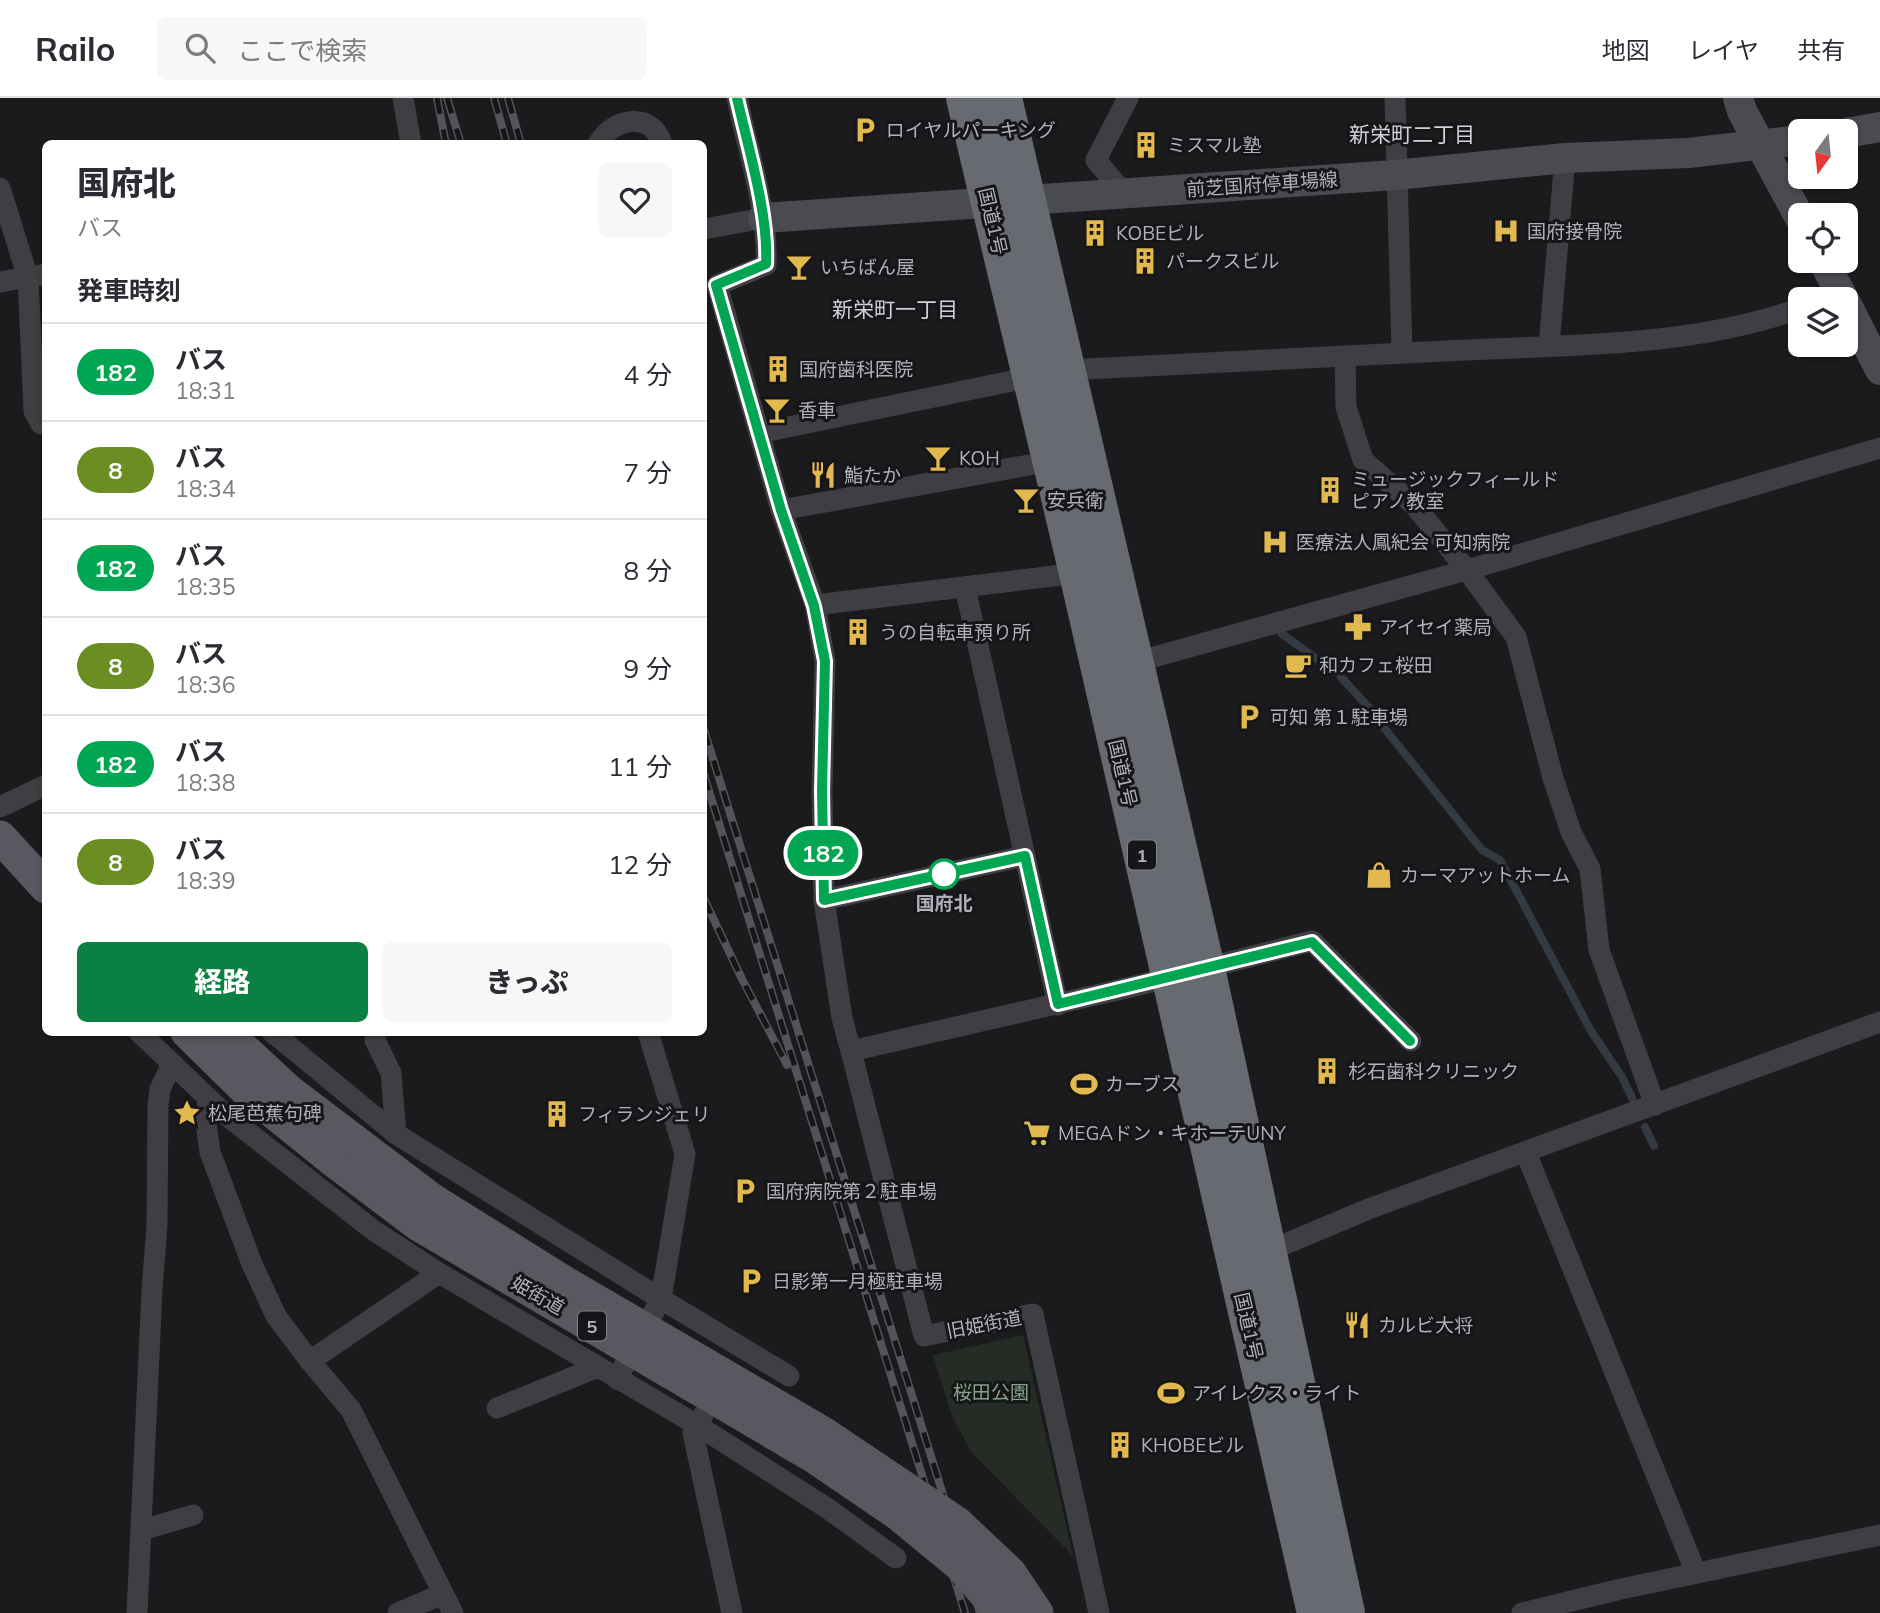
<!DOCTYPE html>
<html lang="ja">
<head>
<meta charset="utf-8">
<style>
  :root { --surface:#fff; --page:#f7f7f7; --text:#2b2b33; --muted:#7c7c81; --line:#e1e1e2; --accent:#0b8043 }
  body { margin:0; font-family:Mulish,"Noto Sans JP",sans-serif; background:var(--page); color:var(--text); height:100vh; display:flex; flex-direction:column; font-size:26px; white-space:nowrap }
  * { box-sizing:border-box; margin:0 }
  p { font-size:23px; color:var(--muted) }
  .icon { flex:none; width:38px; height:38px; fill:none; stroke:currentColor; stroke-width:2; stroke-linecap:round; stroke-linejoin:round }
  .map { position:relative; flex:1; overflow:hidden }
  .sheet { position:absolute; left:42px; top:42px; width:665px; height:896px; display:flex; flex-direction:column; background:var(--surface); border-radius:10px; box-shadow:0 2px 5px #0004 }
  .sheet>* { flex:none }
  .badge { padding:0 14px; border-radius:23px; font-size:24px; line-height:46px }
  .needle { width:46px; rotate:195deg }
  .controls { position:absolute; left:1788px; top:21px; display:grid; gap:14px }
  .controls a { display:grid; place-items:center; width:70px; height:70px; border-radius:10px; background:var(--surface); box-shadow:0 2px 5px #0004; font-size:35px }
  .map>.badge { position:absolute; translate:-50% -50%; box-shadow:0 0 0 4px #fff }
  h2 { padding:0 35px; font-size:26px; line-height:63px }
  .round { display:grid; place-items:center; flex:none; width:74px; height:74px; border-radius:10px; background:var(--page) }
  .summary { display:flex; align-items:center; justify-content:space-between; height:119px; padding:0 35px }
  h1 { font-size:33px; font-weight:800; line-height:52px }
  .primary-button { display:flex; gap:14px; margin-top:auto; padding:14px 35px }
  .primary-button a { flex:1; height:80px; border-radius:10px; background:var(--accent); color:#fff; font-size:28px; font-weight:800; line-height:80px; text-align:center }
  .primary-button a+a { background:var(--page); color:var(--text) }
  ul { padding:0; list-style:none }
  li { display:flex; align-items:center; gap:21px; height:98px; padding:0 35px; border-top:2px solid var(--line) }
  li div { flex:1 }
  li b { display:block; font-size:26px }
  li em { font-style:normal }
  li .badge { min-width:77px; font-weight:700; text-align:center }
  header { display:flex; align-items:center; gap:42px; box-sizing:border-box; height:98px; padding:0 35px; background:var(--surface); border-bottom:2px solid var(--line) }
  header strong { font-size:33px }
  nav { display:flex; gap:38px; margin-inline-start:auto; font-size:24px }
  .search { width:490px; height:63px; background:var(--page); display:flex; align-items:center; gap:18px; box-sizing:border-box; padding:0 24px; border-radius:10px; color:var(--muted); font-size:26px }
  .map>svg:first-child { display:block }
  .green { fill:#252c26 }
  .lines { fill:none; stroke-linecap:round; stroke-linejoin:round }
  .stream { stroke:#333a41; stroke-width:8 }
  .street { stroke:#3e3e43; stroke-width:21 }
  .secondary { stroke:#4a4b51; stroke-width:30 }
  .primary { stroke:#585960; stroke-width:33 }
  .highway { stroke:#686a72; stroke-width:38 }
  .rail-casing { stroke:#53545a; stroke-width:8 }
  .rail { stroke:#161517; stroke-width:5; stroke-dasharray:16; stroke-linecap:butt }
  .primary-bridge { stroke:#585960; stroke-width:33 }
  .line-casing { stroke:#fff; stroke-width:16 }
  .line { stroke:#00a651; stroke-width:10 }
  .stop-dot { fill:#fff; stroke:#00a651; stroke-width:3.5 }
  .labels { text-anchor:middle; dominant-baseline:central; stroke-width:6; stroke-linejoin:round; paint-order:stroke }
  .shield { fill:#161517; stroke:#80828a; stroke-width:2 }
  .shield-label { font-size:18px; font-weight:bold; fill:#aeb1bb }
  .poi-label { font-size:19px; fill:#aeb1bb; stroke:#161517; text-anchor:start }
  .street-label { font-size:19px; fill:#aeb1bb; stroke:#161517 }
  .stop-label { font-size:19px; font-weight:bold; fill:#aeb1bb; stroke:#161517 }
  .park-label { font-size:19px; fill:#87a38b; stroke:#161517 }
  .neighbourhood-label { font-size:21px; fill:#cfd1d7; stroke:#161517 }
</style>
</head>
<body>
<header>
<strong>Railo</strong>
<div class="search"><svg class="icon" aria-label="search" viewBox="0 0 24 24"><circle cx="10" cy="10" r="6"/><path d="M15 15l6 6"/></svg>ここで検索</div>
<nav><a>地図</a><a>レイヤ</a><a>共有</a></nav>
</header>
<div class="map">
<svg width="1880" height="1515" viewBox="0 0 1880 1515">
  <rect width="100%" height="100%" fill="#1b1a1c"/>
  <polygon class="green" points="1023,1237 1073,1458 971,1354 952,1318 933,1257"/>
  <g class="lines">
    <g class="stream">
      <polyline points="1282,536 1335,574"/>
      <polyline points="1341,579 1371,612"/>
      <polyline points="1377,621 1482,752 1500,762 1591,933 1622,979 1632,1000"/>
      <polyline points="1645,1029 1654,1048"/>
    </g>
    <g class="street">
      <polyline points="403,0 411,46"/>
      <path d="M737,0C747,49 769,117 766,167L717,187L781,412L815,507L825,563L822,693L824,802L842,920L851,953L1135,888L1312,843L1411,943"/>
      <polyline points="1395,0 1402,255"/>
      <path d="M598,46C612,20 652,12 662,46"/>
      <polyline points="0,90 28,180 34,313 41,326 46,327"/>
      <polyline points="1124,96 1096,62 1128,0"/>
      <polyline points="704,131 763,120"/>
      <polyline points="0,184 46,176"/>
      <polyline points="1549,248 1565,60"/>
      <polyline points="1345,258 1346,309 1363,362 1415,408 1467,472 1516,539 1553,680 1571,734 1590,771 1599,852 1655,1007"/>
      <path d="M1066,272C1199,266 1332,258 1465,252C1576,247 1695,248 1801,210"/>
      <polyline points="759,335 1031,279"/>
      <polyline points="781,412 1051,363"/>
      <polyline points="965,489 1058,907"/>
      <polyline points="815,507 1078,475"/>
      <polyline points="1136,564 1467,472 1880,350"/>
      <polyline points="0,709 46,687"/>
      <polyline points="824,802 1025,758"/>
      <polyline points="139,934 226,1017 373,1132 439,1175 697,1327 827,1410 896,1460"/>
      <polyline points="272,934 396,1036 661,1201 789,1278"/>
      <polyline points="376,934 375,942 391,975 396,1036"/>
      <polyline points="851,953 924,1238 1033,1216 1099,1515"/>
      <polyline points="208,1001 206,1025 210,1054 252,1166 276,1218 310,1263 351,1312 453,1515"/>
      <polyline points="1526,1055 1696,1475"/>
      <polyline points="1266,1154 1371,1110 1880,924"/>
      <polyline points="310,1263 439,1175"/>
      <polyline points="617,1281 661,1201 685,1056 648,934"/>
      <polyline points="497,1310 598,1269"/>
      <polyline points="703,1317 693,1335 732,1515"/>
      <polyline points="142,1432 193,1417"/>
      <polyline points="137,1515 152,1192 157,1127 158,1008 160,991 172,966"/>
      <polyline points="398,1515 443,1496"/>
      <polyline points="1522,1515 1621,1491 1880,1437"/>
    </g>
    <g class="secondary">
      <polyline points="1738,0 1742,13 1801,122"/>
      <polyline points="1846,35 1880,29"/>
      <polyline points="763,120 1395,77 1565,60 1688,55 1801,42"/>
      <polyline points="1823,163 1844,201"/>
      <polyline points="1846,205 1880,272"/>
    </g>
    <polyline class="primary" points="0,739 46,789"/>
    <g class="highway">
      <polyline points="965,0 1078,475 1316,1515"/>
      <polyline points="1003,0 1206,870 1346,1515"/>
    </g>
    <defs>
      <g id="rail">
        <polyline points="437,0 446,46"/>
        <polyline points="447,0 461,46"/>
        <polyline points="494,0 507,46"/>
        <polyline points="508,0 521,46"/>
        <polyline points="704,632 980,1515"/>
        <polyline points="704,677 965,1515"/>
        <polyline points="704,801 742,881 787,967"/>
      </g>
    </defs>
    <use href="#rail" class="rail-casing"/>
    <use href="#rail" class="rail"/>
    <g class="primary-bridge">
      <polyline points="187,934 246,992 330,1060 419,1127 816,1360 898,1416 960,1467 1002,1515"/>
      <polyline points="225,934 290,994 431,1101 564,1184 823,1335 957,1425 1010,1475 1037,1515"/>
    </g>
  </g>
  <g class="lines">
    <defs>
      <path id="line" d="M737,0C748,49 769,118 766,166L716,187L781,412L814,508L825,563L822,693L824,802L1025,758L1058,906L1312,844L1410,943"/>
    </defs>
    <use href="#line" class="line-casing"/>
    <use href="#line" class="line"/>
  </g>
  <defs>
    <symbol id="parking-bare" viewBox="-9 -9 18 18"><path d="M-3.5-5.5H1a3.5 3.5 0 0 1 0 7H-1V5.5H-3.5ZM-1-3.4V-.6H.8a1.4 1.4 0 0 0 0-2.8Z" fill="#e1b94e" stroke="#161517" stroke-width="2.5" paint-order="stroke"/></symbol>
    <symbol id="building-bare" viewBox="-9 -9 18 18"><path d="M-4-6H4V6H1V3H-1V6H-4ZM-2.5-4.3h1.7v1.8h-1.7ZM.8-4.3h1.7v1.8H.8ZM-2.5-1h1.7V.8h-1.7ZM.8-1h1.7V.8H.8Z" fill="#e1b94e" stroke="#161517" stroke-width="2.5" paint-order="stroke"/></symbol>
    <symbol id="hospital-bare" viewBox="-9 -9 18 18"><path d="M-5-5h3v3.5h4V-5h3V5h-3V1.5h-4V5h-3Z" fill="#e1b94e" stroke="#161517" stroke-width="2.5" paint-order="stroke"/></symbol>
    <symbol id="bar-bare" viewBox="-9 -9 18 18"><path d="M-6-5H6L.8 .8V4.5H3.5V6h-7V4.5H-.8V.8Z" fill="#e1b94e" stroke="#161517" stroke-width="2.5" paint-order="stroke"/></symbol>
    <symbol id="restaurant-bare" viewBox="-9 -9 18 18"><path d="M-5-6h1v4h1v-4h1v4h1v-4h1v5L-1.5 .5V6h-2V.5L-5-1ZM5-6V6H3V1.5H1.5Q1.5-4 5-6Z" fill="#e1b94e" stroke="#161517" stroke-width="2.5" paint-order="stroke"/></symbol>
    <symbol id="pharmacy-bare" viewBox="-9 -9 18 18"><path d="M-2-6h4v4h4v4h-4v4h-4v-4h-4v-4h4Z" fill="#e1b94e" stroke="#161517" stroke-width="2.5" paint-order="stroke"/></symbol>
    <symbol id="cafe-bare" viewBox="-9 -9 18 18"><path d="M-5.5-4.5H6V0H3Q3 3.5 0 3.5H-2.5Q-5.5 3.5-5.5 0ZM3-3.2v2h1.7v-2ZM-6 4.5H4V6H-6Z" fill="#e1b94e" stroke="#161517" stroke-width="2.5" paint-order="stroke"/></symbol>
    <symbol id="shop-bare" viewBox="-9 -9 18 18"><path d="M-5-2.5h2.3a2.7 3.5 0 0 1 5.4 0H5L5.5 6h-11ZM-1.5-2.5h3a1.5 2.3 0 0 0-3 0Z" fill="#e1b94e" stroke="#161517" stroke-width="2.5" paint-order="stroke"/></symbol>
    <symbol id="stadium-bare" viewBox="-9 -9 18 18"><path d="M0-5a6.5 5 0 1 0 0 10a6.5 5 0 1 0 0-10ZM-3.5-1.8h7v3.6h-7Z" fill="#e1b94e" stroke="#161517" stroke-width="2.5" paint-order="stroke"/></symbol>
    <symbol id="sight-bare" viewBox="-9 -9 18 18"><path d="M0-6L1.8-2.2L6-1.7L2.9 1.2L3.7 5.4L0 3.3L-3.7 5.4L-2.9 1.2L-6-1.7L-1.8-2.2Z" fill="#e1b94e" stroke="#161517" stroke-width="2.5" paint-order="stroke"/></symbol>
    <symbol id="supermarket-bare" viewBox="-9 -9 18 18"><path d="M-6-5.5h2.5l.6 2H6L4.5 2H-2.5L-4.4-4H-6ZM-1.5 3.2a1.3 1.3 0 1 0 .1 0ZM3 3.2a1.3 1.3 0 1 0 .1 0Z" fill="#e1b94e" stroke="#161517" stroke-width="2.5" paint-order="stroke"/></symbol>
  </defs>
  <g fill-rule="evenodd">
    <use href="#parking-bare" x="846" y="13" width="38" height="38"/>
    <use href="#building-bare" x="1127" y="28" width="38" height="38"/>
    <use href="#hospital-bare" x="1487" y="114" width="38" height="38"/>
    <use href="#building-bare" x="1076" y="116" width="38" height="38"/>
    <use href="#building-bare" x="1126" y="144" width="38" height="38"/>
    <use href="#bar-bare" x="780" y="150" width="38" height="38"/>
    <use href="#building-bare" x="759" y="252" width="38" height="38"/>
    <use href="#bar-bare" x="758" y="293" width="38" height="38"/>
    <use href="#bar-bare" x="919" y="341" width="38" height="38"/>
    <use href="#restaurant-bare" x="804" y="358" width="38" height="38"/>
    <use href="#building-bare" x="1311" y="373" width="38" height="38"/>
    <use href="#bar-bare" x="1007" y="383" width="38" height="38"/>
    <use href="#hospital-bare" x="1256" y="425" width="38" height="38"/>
    <use href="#pharmacy-bare" x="1339" y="510" width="38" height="38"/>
    <use href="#building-bare" x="839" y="515" width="38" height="38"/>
    <use href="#cafe-bare" x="1279" y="548" width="38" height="38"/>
    <use href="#parking-bare" x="1230" y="600" width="38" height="38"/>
    <use href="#shop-bare" x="1360" y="758" width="38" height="38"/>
    <use href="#building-bare" x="1308" y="954" width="38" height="38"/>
    <use href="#stadium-bare" x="1065" y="967" width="38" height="38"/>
    <use href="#sight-bare" x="168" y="996" width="38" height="38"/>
    <use href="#building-bare" x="538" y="997" width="38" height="38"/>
    <use href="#supermarket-bare" x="1018" y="1016" width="38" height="38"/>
    <use href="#parking-bare" x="726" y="1074" width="38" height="38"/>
    <use href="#parking-bare" x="732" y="1164" width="38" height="38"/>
    <use href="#restaurant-bare" x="1338" y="1208" width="38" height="38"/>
    <use href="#stadium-bare" x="1152" y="1276" width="38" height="38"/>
    <use href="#building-bare" x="1101" y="1328" width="38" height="38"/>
  </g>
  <circle class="stop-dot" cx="944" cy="776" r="14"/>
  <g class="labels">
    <g class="shield">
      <rect x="1128" y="742.5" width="28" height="29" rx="5"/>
      <rect x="578" y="1213.5" width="28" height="29" rx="5"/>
    </g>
    <g class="shield-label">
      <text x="1142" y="757">1</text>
      <text x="592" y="1228">5</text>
    </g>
    <g class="poi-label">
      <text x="886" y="32">ロイヤルパーキング</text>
      <text x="1167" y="47">ミスマル塾</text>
      <text x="1527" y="133">国府接骨院</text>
      <text x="1116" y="135">KOBEビル</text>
      <text x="1166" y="163">パークスビル</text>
      <text x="820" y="169">いちばん屋</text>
      <text x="799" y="271">国府歯科医院</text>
      <text x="798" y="312">香車</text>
      <text x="959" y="360">KOH</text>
      <text x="844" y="377">鮨たか</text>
      <text x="1351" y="381">ミュージックフィールド<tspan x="1351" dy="22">ピアノ教室</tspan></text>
      <text x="1047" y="402">安兵衛</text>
      <text x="1296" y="444">医療法人鳳紀会 可知病院</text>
      <text x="1379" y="529">アイセイ薬局</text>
      <text x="879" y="534">うの自転車預り所</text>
      <text x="1319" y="567">和カフェ桜田</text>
      <text x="1270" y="619">可知 第１駐車場</text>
      <text x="1400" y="777">カーマアットホーム</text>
      <text x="1348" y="973">杉石歯科クリニック</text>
      <text x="1105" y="986">カーブス</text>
      <text x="208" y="1015">松尾芭蕉句碑</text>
      <text x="578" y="1016">フィランジェリ</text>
      <text x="1058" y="1035">MEGAドン・キホーテUNY</text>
      <text x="766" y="1093">国府病院第２駐車場</text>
      <text x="772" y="1183">日影第一月極駐車場</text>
      <text x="1378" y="1227">カルビ大将</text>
      <text x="1192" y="1295">アイレクス・ライト</text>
      <text x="1141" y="1347">KHOBEビル</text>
    </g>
    <g class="street-label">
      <text transform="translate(1262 86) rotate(-4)">前芝国府停車場線</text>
      <text transform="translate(993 123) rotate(77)">国道1号</text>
      <text transform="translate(1123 675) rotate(77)">国道1号</text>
      <text transform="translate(538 1197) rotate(30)">姫街道</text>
      <text transform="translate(984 1226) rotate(-11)">旧姫街道</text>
      <text transform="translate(1249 1228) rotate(77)">国道1号</text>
    </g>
    <g class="stop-label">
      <text x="944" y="805">国府北</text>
    </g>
    <g class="park-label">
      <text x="991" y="1294">桜田公園</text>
    </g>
    <g class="neighbourhood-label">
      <text x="1412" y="36">新栄町二丁目</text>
      <text x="895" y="211">新栄町一丁目</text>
    </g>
  </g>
</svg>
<div class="controls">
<a><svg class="needle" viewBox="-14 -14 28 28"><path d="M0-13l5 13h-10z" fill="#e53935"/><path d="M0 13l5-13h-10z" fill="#7c7c81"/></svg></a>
<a><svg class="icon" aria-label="locate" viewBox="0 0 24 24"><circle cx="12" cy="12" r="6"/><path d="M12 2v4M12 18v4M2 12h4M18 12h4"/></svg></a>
<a><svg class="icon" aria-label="layers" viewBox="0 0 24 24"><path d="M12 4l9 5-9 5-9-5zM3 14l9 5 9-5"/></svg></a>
</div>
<b class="badge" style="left:823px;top:755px;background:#00a651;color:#fff">182</b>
<section class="sheet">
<div class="summary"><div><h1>国府北</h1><p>バス</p></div><a class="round"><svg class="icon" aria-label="heart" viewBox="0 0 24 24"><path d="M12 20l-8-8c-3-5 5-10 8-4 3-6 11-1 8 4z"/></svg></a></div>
<h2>発車時刻</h2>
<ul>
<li><span class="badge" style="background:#00a651;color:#fff">182</span><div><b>バス</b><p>18:31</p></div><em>4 分</em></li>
<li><span class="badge" style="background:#6b8e23;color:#fff">8</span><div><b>バス</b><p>18:34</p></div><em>7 分</em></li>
<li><span class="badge" style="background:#00a651;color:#fff">182</span><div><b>バス</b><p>18:35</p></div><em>8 分</em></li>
<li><span class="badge" style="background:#6b8e23;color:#fff">8</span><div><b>バス</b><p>18:36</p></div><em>9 分</em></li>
<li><span class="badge" style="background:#00a651;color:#fff">182</span><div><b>バス</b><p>18:38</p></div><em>11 分</em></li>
<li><span class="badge" style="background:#6b8e23;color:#fff">8</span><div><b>バス</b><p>18:39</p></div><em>12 分</em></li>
</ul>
<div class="primary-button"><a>経路</a><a>きっぷ</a></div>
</section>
</div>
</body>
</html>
